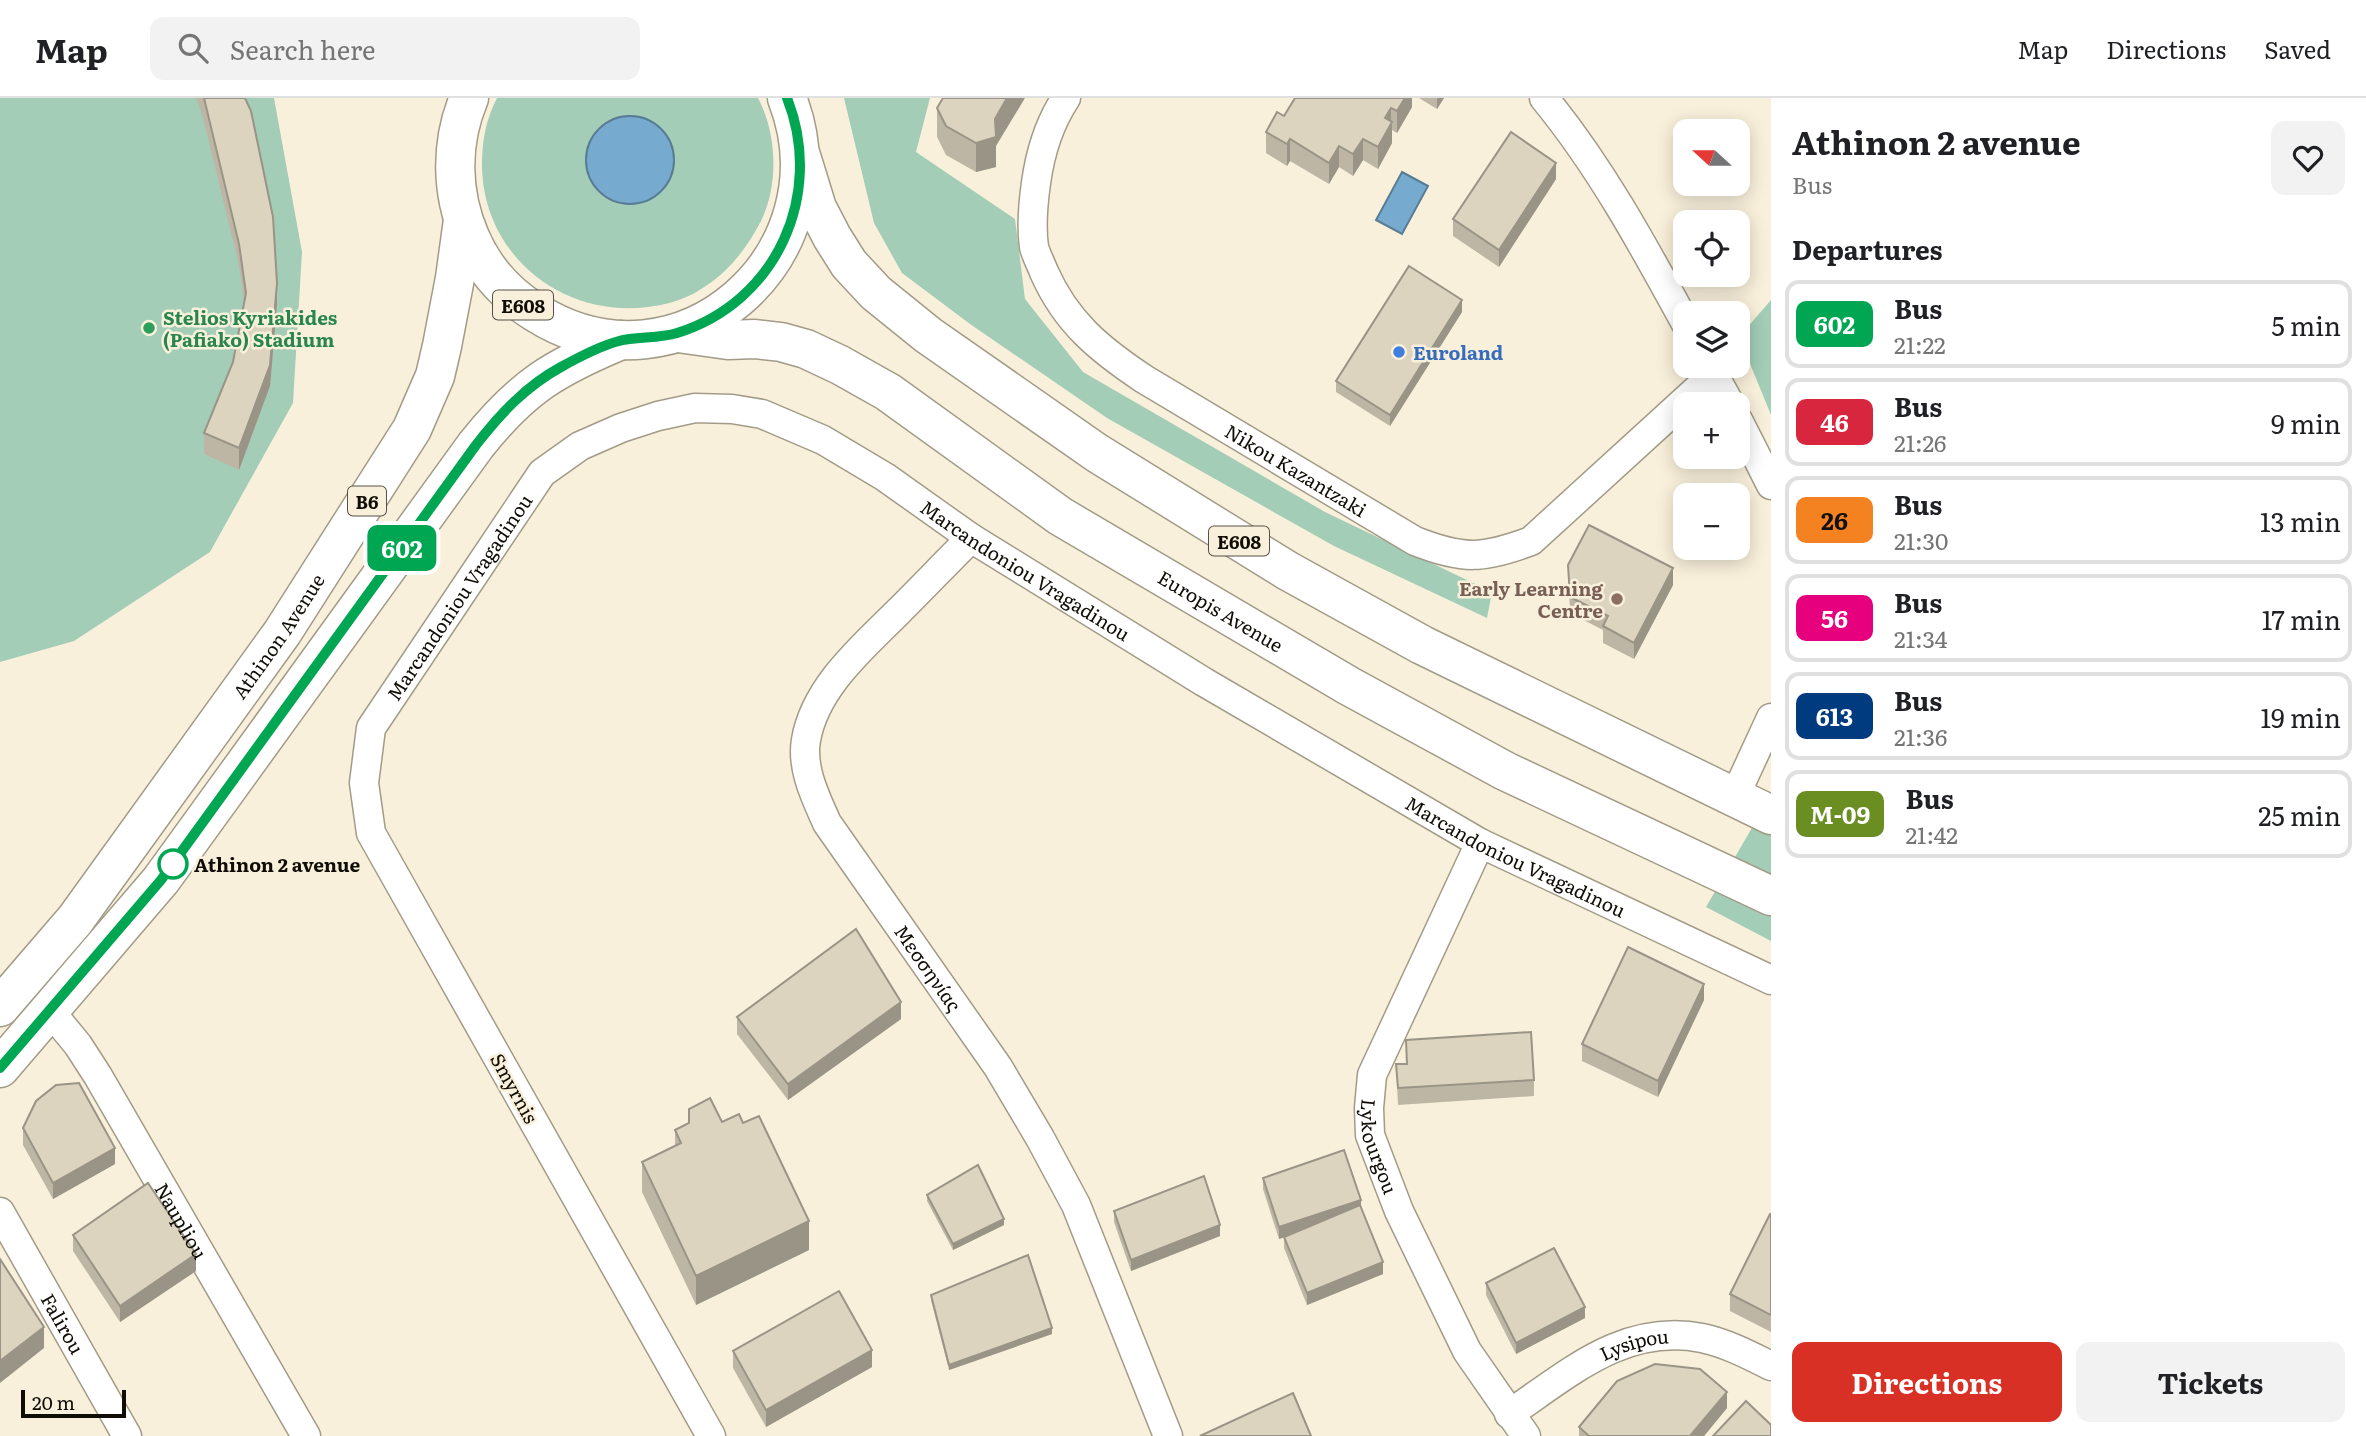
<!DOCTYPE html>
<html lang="en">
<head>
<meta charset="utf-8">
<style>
  :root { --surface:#fff; --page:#f2f2f2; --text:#202124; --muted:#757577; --line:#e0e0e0; --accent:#d93025 }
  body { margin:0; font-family:Literata,serif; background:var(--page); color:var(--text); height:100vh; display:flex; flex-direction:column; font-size:26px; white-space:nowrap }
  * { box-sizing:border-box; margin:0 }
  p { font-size:23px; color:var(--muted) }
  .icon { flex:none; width:38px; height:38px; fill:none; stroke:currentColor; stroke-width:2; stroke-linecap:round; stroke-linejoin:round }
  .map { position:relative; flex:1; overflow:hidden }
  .sheet { display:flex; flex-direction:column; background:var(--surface); width:595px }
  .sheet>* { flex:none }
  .badge { padding:0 14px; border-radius:10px; font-size:24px; line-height:46px }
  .needle { width:46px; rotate:291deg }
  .controls { position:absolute; left:1673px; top:21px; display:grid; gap:14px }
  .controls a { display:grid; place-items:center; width:77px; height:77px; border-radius:14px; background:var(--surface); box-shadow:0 4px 18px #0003; font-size:35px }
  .scale { position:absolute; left:21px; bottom:18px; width:105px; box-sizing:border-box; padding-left:7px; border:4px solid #100d06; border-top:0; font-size:19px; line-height:24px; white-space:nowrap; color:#100d06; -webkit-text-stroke:5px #f9f0db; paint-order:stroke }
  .map>.badge { position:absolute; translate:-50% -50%; box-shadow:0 0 0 4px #fff }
  h2 { padding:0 21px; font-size:26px; line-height:63px }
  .round { display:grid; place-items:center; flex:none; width:74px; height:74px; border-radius:14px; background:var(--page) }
  .head { display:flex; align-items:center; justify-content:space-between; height:119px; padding:0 21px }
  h1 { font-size:33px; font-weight:700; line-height:52px }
  .primary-button { display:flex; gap:14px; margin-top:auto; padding:14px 21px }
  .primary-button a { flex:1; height:80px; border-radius:14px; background:var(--accent); color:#fff; font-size:28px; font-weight:700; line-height:80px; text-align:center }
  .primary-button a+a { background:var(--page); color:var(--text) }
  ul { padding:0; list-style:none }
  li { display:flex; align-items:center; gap:21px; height:88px; margin:0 14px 10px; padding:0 7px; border:4px solid var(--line); border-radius:14px }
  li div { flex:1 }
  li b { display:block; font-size:26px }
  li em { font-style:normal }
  li .badge { min-width:77px; font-weight:700; text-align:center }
  header { display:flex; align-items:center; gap:42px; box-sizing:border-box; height:98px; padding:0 35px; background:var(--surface); border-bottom:2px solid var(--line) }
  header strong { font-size:33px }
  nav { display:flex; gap:38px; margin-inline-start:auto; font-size:24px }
  .search { width:490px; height:63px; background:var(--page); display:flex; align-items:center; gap:18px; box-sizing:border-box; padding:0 24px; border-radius:14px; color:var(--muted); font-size:26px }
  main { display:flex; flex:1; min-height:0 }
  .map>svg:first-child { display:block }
  .green { fill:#a3cdb7 }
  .water { fill:#76abcf; stroke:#577c93; stroke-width:2 }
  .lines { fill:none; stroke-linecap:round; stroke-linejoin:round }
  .street-casing { stroke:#a29b87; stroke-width:31 }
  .primary-casing { stroke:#a29b87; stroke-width:41 }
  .highway-casing { stroke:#a29b87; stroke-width:41 }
  .street { stroke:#fff; stroke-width:28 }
  .primary { stroke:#fff; stroke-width:38 }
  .highway { stroke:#fff; stroke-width:38 }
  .wall { fill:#bdb6a4 }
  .shaded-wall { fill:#9a9486 }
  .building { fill:#dcd4bf; stroke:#9a9486; stroke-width:2 }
  .line-casing { stroke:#fff; stroke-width:16 }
  .line { stroke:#00a651; stroke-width:10 }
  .leisure-dot { fill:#2e9e5b; stroke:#f9f0db; stroke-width:2.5 }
  .shop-dot { fill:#3f7fe0; stroke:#f9f0db; stroke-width:2.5 }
  .education-dot { fill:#8d6e63; stroke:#f9f0db; stroke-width:2.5 }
  .stop-dot { fill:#fff; stroke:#00a651; stroke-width:3.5 }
  .labels { text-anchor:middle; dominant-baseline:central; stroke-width:5; stroke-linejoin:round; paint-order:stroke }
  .shield { fill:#f9f0db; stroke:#565146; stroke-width:2 }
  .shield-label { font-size:18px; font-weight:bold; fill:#100d06 }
  .leisure-label { font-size:19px; font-weight:bold; fill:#27864d; stroke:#f9f0db; text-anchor:start }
  .shop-label { font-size:19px; font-weight:bold; fill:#366cbe; stroke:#f9f0db; text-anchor:start }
  .street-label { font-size:19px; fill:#100d06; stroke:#f9f0db }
  .education-label { font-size:19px; font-weight:bold; fill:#785e54; stroke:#f9f0db; text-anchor:end }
  .stop-label { font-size:19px; font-weight:bold; fill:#100d06; stroke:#f9f0db; text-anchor:start }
</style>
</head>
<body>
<header>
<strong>Map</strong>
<div class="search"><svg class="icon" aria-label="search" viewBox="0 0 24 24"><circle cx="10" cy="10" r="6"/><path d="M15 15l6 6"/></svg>Search here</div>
<nav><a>Map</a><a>Directions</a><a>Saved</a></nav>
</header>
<main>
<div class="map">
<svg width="1771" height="1338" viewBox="0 0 1771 1338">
  <rect width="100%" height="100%" fill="#f9f0db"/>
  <g class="green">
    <polygon points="0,0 274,0 302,154 293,305 210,454 74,543 0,564"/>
    <path d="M497,0H758C777,36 779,86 761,123C746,152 727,176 698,193C683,202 665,207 648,209C561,220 482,156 482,66C482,43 486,21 497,0Z"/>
    <polygon points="844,0 930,0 916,54 1015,121 1025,201 1083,274 1325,414 1492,494 1487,520 1334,448 1107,320 970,226 902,175 874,125"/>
    <polygon points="1771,202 1771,317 1739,239"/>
    <polygon points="1771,697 1771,843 1706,809"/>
  </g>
  <g class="water">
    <circle cx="630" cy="62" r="44"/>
    <polygon points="1402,74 1428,88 1402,136 1376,122"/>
  </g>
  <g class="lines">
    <defs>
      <g id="street">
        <path id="s1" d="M1066,0C1050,24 1040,56 1036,85C1033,106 1031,128 1034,149C1036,157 1041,166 1044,174C1066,224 1099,251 1144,281L1415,443C1463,462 1483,461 1531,443L1714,276"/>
        <path d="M1544,0C1600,68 1643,147 1685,224"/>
        <polyline points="1709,268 1730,306"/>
        <polyline points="1738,322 1771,387"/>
        <path id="s2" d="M971,440C947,464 923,489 899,513C863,549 815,589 806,642C801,671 816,700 827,725L998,969L1040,1040L1076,1107L1168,1338"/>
        <polyline points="1734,700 1771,620"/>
        <path id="s3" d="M1480,745L1372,977L1369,1010L1370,1037L1399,1113L1467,1253L1526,1338"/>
        <path id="s4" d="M50,913L78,947L98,978L306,1338"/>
        <path id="s5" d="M0,1114L127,1338"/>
        <path id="s6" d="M1509,1316C1570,1275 1624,1225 1702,1240C1726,1245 1749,1257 1771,1268"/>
        <path id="s7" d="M711,1338L371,735L364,685L371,630L542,375L580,348L621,330L658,318L695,310L732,311L762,316L823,342L885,379L971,440L1204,584L1480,745L1771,882"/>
      </g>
      <g id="primary">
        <path id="s8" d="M0,909L75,822L282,535L412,331L435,278L442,248L455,180L463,122"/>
        <path d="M0,970L161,782L476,347C522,289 554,270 621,242"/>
      </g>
      <g id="highway">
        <path d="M469,0C450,45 451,95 470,139C483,170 506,196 535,214C680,306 848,156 787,0"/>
        <polyline points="801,58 817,110 832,139 849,166 876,195 928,237 1097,355 1288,473 1422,547 1771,717"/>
        <path id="s9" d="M678,235L728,242L755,241L781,244L806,251L840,267L888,294L1060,418L1349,588L1505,673L1771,798"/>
      </g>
    </defs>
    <use href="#street" class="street-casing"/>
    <use href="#primary" class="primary-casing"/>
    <use href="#highway" class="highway-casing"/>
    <use href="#street" class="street"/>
    <use href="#primary" class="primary"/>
    <use href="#highway" class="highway"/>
  </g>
  <g class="wall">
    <polygon points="196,0 245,0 277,206 270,288 239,372 204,356 204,335 233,264 244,204 239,167 202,16"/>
    <polygon points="1412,0 1412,9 1397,35 1392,32 1392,45 1378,71 1363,62 1353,78 1339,69 1329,86 1290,63 1287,68 1266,55 1266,34 1284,18"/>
    <polygon points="1419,0 1444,0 1437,11"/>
    <polygon points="937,10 996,48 996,69 976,74 946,57 937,39"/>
    <polygon points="1556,81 1499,169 1453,138 1453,121"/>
    <polygon points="1462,214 1390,328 1336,294 1336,283"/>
    <polygon points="1568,467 1673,487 1634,561 1603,545 1603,532 1570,515"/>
    <polygon points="1704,902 1658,999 1582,963 1582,946"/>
    <polygon points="737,919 901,921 788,1002 737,936"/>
    <polygon points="1406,942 1534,982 1534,998 1398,1007 1396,966 1406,966"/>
    <polygon points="722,1024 809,1152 696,1207 642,1094 642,1064 675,1048 675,1032"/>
    <polygon points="23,1030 115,1066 53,1101 23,1047"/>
    <polygon points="1263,1080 1361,1109 1383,1176 1307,1207 1284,1150 1284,1139 1279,1141 1263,1091"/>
    <polygon points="927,1097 1004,1127 953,1152 927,1103"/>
    <polygon points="1114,1113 1220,1138 1131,1173 1114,1124"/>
    <polygon points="1771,1116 1771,1234 1730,1213 1730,1196"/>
    <polygon points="73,1137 196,1173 120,1224 73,1153"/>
    <polygon points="1486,1185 1585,1220 1516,1256 1486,1197"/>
    <polygon points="931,1197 1052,1236 949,1272 931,1202"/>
    <polygon points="733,1253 872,1269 766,1329 733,1270"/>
    <polygon points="1727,1310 1704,1338 1579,1338 1579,1329"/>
  </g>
  <g class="shaded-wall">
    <polygon points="1007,0 1025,0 996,48 996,69 976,74 976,45 995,21"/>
    <polygon points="1405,0 1412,0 1412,9 1397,35 1397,13"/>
    <polygon points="1437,0 1444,0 1437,11"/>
    <polygon points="1391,10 1391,27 1392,24 1392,45 1378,71 1378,49 1385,20"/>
    <polygon points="1290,41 1290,63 1287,68 1287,46"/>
    <polygon points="1363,41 1363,62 1353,78 1353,56"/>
    <polygon points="1339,48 1339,69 1329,86 1329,65"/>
    <polygon points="1556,65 1556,81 1499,169 1499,152"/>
    <polygon points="277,185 277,206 270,288 239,372 239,350"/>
    <polygon points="1462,202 1462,214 1390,328 1390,317"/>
    <polygon points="1673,470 1673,487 1634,561 1634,545"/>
    <polygon points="1704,886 1704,902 1658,999 1658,983"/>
    <polygon points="901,904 901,921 788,1002 788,986"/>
    <polygon points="115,1050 115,1066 53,1101 53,1085"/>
    <polygon points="1361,1102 1361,1113 1279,1141 1279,1129"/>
    <polygon points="1004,1121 1004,1127 953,1152 953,1146"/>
    <polygon points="809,1123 809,1152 696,1207 696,1178"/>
    <polygon points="1220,1127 1220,1138 1131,1173 1131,1162"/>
    <polygon points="196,1156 196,1173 120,1224 120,1208"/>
    <polygon points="1383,1164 1383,1176 1307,1207 1307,1195"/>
    <polygon points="1585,1209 1585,1220 1516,1256 1516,1245"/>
    <polygon points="44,1229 44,1250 0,1285 0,1263"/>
    <polygon points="1052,1230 1052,1236 949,1272 949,1267"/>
    <polygon points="872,1252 872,1269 766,1329 766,1312"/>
    <polygon points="1727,1294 1727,1310 1704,1338 1690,1338"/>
  </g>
  <g class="building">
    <polygon points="204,0 245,0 251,13 273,119 277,185 270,267 239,350 204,335 233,264 246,195 239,146"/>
    <polygon points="943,0 1007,0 995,21 996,39 976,45 946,28 937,10"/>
    <polygon points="1295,0 1405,0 1397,13 1391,10 1385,20 1392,24 1378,49 1363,41 1353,56 1339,48 1329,65 1290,41 1287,46 1266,34 1277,14 1284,18"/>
    <polygon points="1511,34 1556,65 1499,152 1453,121"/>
    <polygon points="1409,168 1462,202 1390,317 1336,283"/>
    <polygon points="1589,427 1673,470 1634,545 1603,528 1608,518 1570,499 1568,467"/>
    <polygon points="856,831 901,904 788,986 737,919"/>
    <polygon points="1628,849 1704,886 1658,983 1582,946"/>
    <polygon points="1531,934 1534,982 1398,990 1396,966 1407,966 1406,942"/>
    <polygon points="79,985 115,1050 53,1085 23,1030 36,1003 56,987"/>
    <polygon points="710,1000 722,1024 739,1016 743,1025 759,1018 809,1123 696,1178 642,1064 681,1045 675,1032 689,1025 689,1011"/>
    <polygon points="1344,1052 1361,1102 1279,1129 1263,1080"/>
    <polygon points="978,1067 1004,1121 953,1146 927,1097"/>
    <polygon points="1204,1078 1220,1127 1131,1162 1114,1113"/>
    <polygon points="148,1085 196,1156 120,1208 73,1137"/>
    <polygon points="1360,1107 1383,1164 1307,1195 1284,1139"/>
    <polygon points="1770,1116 1771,1116 1771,1217 1730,1196"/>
    <polygon points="1554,1150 1585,1209 1516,1245 1486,1185"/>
    <polygon points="1028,1157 1052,1230 949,1267 931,1197"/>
    <polygon points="0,1161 44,1229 0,1263"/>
    <polygon points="839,1193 872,1252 766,1312 733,1253"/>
    <polygon points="1655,1266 1700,1271 1727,1294 1690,1338 1589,1338 1579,1329 1617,1283"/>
    <polygon points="1293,1295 1311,1338 1200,1338"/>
    <polygon points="1746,1303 1771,1327 1771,1338 1713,1338"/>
  </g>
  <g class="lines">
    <defs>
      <path id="line" d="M0,970L161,782L476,347C500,316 526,288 561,269C579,259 600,248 619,243C636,238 658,241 677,235C777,204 825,96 787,0"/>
    </defs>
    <use href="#line" class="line-casing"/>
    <use href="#line" class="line"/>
  </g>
  <circle class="leisure-dot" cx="149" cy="230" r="7"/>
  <circle class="shop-dot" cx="1399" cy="254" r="7"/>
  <circle class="education-dot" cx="1617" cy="501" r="7"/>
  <circle class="stop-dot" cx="173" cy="766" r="14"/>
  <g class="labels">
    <g class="shield">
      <rect x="493" y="192.5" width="60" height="29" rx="5"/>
      <rect x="348" y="388.5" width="38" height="29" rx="5"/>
      <rect x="1209" y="428.5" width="60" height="29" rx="5"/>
    </g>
    <g class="shield-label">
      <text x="523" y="207">E608</text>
      <text x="367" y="403">B6</text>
      <text x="1239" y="443">E608</text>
    </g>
    <g class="leisure-label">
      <text x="163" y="219">Stelios Kyriakides<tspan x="163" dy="22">(Pafiako) Stadium</tspan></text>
    </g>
    <g class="shop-label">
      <text x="1413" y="254">Euroland</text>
    </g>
    <g class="street-label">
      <text stroke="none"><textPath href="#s1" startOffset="508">Nikou Kazantzaki</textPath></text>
      <text stroke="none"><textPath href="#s7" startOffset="1648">Marcandoniou Vragadinou</textPath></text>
      <text stroke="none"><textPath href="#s7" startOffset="956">Marcandoniou Vragadinou</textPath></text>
      <text stroke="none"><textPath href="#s9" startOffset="621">Europis Avenue</textPath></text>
      <text stroke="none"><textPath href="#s8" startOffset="464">Athinon Avenue</textPath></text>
      <text stroke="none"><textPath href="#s7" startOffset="2216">Marcandoniou Vragadinou</textPath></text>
      <text stroke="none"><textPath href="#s2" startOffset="528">Μεσσηνίας</textPath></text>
      <text transform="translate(515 990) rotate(61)">Smyrnis</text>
      <text stroke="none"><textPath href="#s3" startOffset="329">Lykourgou</textPath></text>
      <text stroke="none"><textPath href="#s4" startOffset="248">Naupliou</textPath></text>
      <text stroke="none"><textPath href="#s5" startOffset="128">Falirou</textPath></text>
      <text stroke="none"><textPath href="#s6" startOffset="145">Lysipou</textPath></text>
    </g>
    <g class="education-label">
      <text x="1603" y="490">Early Learning<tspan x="1603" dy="22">Centre</tspan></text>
    </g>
    <g class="stop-label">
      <text x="194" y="766">Athinon 2 avenue</text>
    </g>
  </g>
</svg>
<div class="controls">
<a><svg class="needle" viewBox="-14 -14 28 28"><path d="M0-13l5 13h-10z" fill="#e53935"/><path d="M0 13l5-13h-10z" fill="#757577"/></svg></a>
<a><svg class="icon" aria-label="locate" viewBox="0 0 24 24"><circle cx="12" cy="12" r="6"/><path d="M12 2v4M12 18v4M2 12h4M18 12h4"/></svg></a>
<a><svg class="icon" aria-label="layers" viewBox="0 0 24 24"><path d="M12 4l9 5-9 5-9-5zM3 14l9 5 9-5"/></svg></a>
<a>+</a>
<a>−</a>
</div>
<div class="scale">20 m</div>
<b class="badge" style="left:402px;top:450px;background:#00a651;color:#fff">602</b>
</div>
<section class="sheet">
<div class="head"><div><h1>Athinon 2 avenue</h1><p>Bus</p></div><a class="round"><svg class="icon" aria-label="heart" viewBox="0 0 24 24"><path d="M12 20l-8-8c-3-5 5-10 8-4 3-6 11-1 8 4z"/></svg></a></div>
<h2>Departures</h2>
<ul>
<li><span class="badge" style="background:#00a651;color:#fff">602</span><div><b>Bus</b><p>21:22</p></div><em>5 min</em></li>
<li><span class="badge" style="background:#d7263d;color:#fff">46</span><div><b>Bus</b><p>21:26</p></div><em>9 min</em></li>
<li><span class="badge" style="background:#f58220;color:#111">26</span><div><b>Bus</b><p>21:30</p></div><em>13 min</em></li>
<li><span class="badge" style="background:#e6007e;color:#fff">56</span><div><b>Bus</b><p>21:34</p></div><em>17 min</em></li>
<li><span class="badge" style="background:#003b80;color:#fff">613</span><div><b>Bus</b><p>21:36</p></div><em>19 min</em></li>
<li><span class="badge" style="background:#6b8e23;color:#fff">M-09</span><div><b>Bus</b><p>21:42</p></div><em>25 min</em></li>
</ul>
<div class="primary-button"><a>Directions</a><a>Tickets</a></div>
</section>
</main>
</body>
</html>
